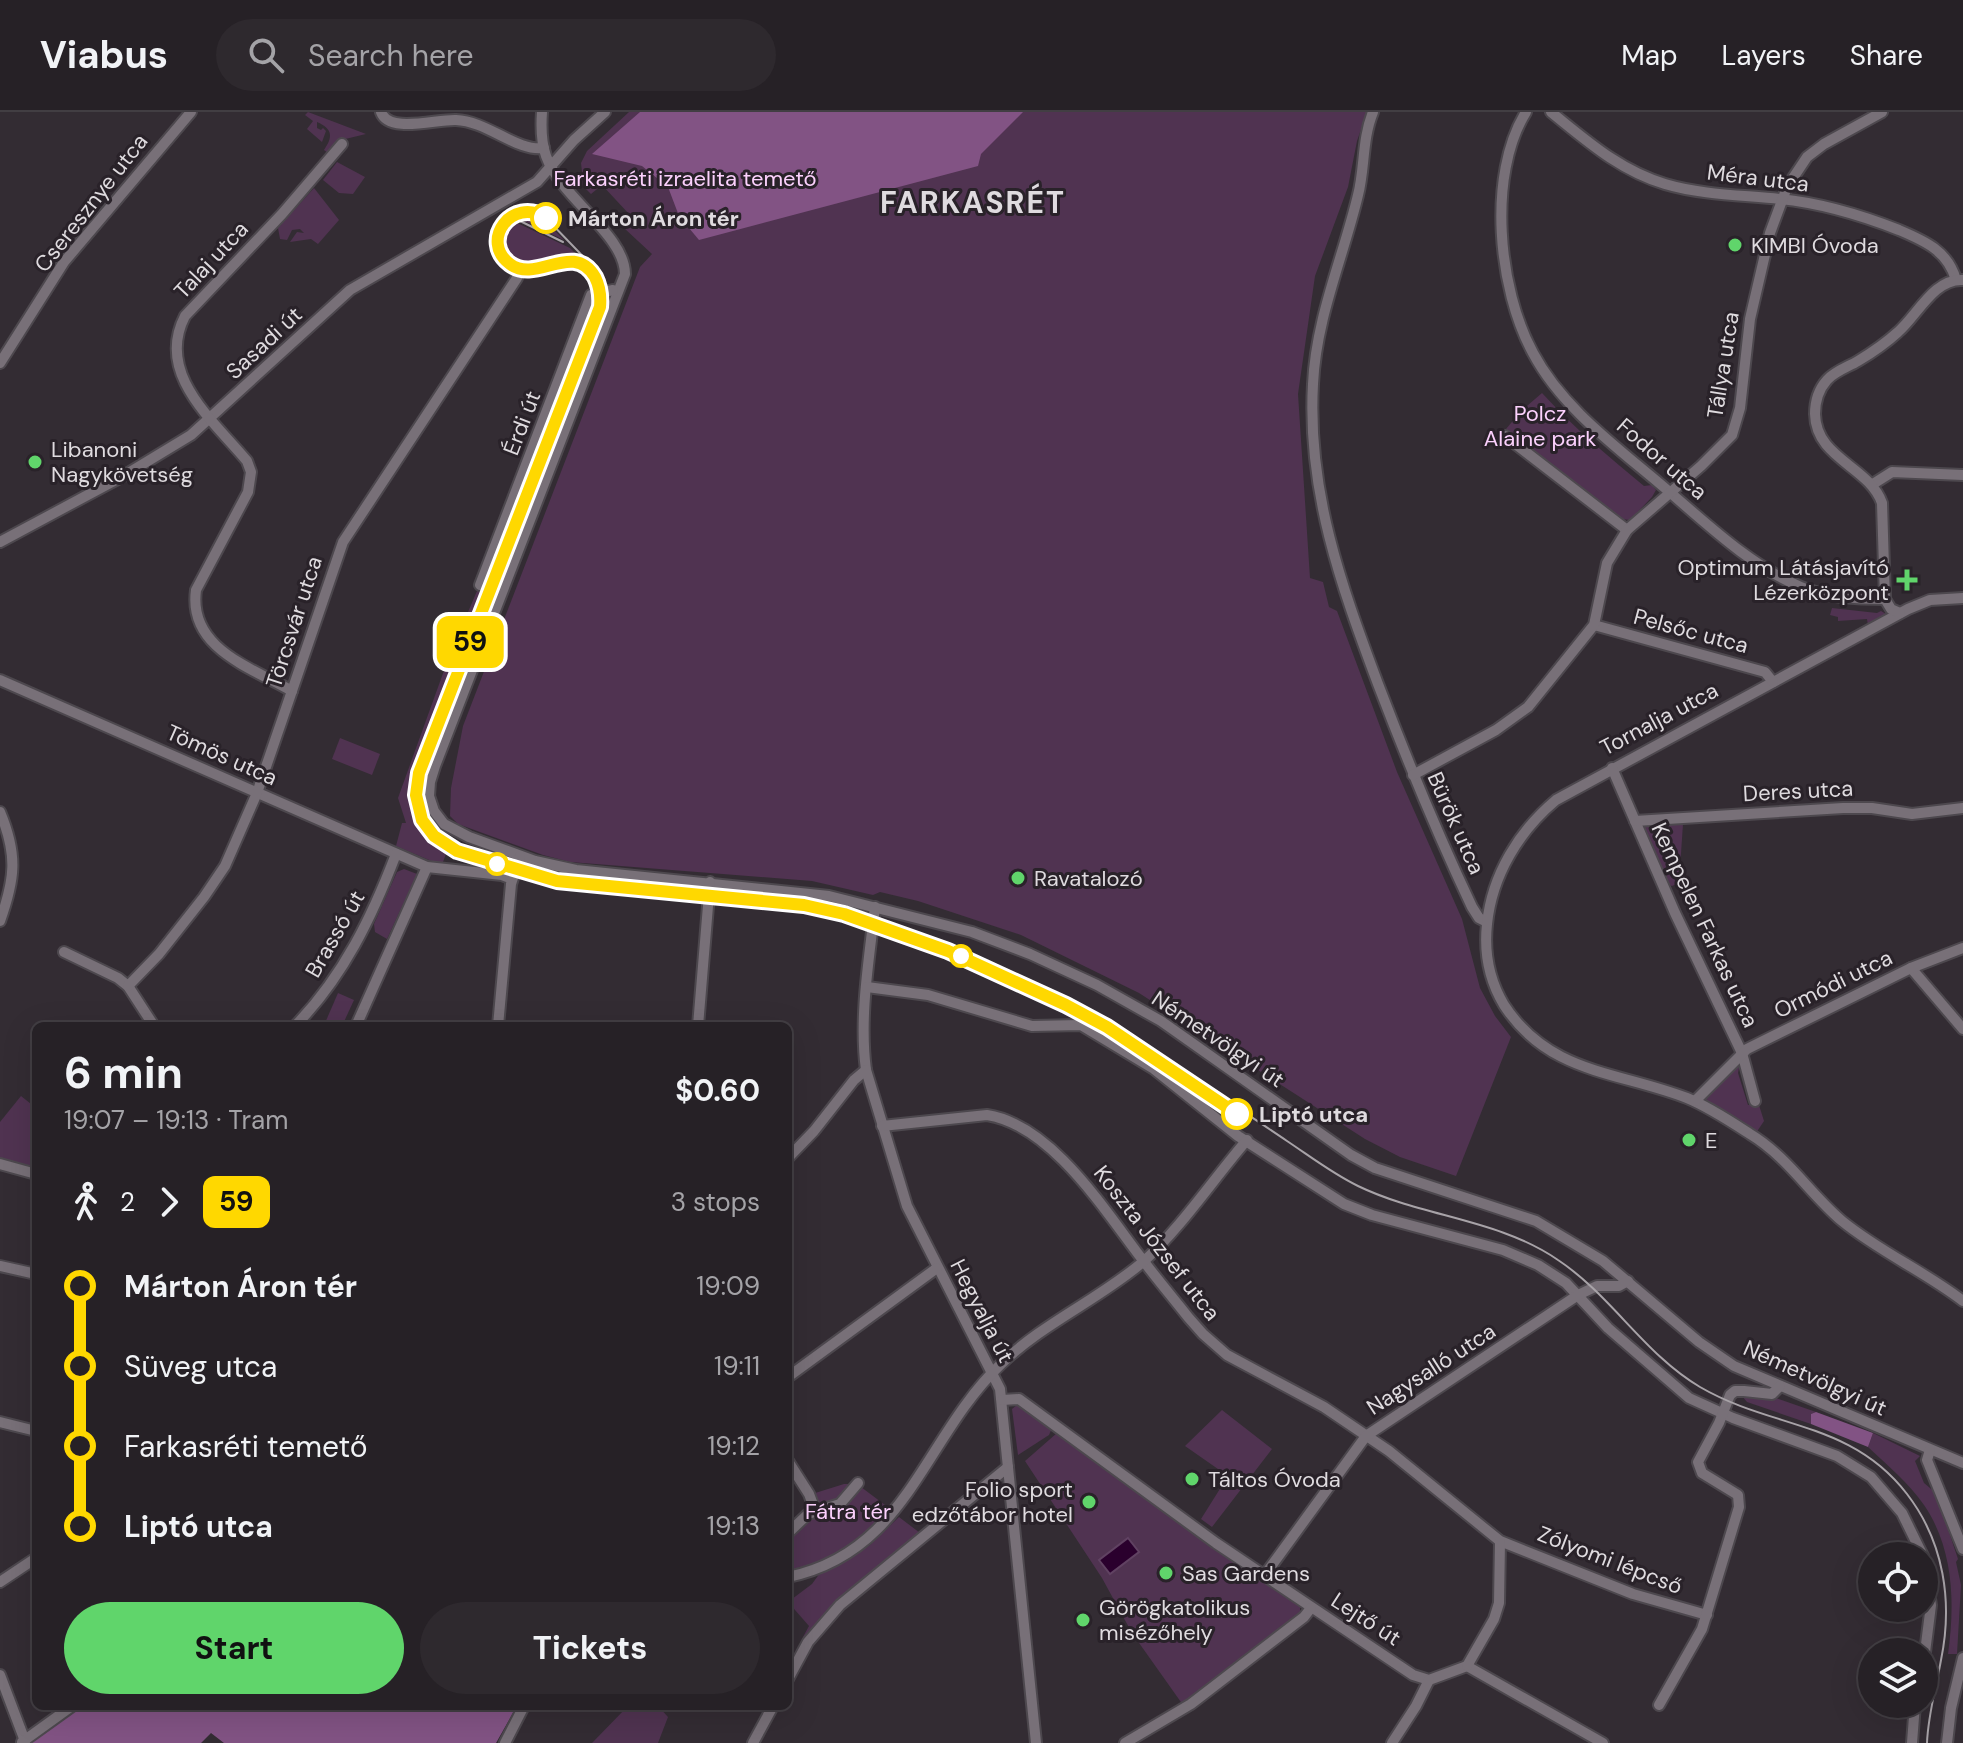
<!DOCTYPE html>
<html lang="en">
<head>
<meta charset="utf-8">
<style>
  :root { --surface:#262126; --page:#2e292e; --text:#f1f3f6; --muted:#a4a3a7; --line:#423e43; --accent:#60d56b }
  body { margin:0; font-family:"DM Sans",sans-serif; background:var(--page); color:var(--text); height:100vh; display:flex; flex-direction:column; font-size:30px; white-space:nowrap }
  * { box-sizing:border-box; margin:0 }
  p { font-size:26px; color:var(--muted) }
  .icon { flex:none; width:44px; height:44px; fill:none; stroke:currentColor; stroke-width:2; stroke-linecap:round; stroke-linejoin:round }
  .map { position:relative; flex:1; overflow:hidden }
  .details { position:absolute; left:32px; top:910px; width:760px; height:688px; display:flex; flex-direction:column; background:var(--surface); border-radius:12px; box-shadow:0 8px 32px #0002,0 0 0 2px var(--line) }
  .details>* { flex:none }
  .badge { padding:0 16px; border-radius:12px; font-size:28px; line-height:52px }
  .fabs { position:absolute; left:1858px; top:1430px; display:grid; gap:16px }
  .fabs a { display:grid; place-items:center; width:80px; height:80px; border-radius:50%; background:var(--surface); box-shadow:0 8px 32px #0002,0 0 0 2px var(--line); font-size:40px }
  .map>.badge { position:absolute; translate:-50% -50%; box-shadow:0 0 0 4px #fff }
  .legs { display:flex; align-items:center; gap:12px; height:88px; padding:0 32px; font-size:26px }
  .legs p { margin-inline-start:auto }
  .head { display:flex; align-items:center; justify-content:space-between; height:136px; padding:0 32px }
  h1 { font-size:44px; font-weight:700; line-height:60px }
  .primary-button { display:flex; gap:16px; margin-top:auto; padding:16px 32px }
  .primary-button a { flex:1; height:92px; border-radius:48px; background:var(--accent); color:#111; font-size:32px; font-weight:700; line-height:92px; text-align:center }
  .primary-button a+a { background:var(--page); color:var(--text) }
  ul { padding:0 32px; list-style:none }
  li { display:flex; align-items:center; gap:28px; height:80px; font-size:30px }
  li i { display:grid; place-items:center; width:12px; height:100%; margin:0 10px; background:currentColor }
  li i::after { content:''; width:20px; height:20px; margin:-10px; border:6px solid; border-radius:50%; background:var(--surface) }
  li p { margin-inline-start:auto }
  li:first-child i { background:linear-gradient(#0000 50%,currentColor 0) }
  li:last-child i { background:linear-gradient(currentColor 50%,#0000 0) }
  header { display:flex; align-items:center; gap:48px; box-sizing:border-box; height:112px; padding:0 40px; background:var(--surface); border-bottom:2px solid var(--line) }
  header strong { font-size:38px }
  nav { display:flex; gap:44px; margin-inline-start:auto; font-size:28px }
  .search { width:560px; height:72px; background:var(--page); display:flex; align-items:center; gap:20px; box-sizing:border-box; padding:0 28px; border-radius:44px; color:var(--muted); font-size:30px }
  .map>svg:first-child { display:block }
  .green { fill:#503351 }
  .forest { fill:#825384 }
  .water { fill:#2a002d; stroke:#604262; stroke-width:2 }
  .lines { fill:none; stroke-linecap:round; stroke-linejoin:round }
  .minor-casing { stroke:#4d484e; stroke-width:14 }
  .minor { stroke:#787078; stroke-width:10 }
  .tram { stroke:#a8a3a8; stroke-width:2 }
  .line-1-casing { stroke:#fff; stroke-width:18 }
  .line-1 { stroke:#ffd800; stroke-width:12 }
  .stop-1-dot { fill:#fff; stroke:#ffd800; stroke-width:4 }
  .poi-dot { fill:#60d56b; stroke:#292229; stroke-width:3 }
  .labels { text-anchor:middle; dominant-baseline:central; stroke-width:6; stroke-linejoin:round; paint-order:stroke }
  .park-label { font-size:22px; fill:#fcd1fd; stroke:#292229 }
  .street-label { font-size:22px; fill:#dfdbdf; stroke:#292229 }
  .stop-label { font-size:22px; font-weight:bold; fill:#dfdbdf; stroke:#292229; text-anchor:start }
  .poi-label { font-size:22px; fill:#dfdbdf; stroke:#292229; text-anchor:start }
  .district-label { font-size:30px; font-weight:bold; letter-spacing:2px; fill:#dfdbdf; stroke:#292229 }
</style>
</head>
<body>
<header>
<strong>Viabus</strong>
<div class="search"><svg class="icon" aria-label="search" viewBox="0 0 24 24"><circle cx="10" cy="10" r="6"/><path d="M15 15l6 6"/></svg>Search here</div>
<nav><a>Map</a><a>Layers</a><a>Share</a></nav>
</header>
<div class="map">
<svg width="1963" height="1631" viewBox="0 0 1963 1631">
  <rect width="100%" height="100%" fill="#332c33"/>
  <g class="green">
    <path d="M308,0L366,22L337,29L328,41L324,38C333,25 333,17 317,10V16L321,18L323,16L326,19L322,30L307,17L313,9L305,3Z"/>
    <polygon points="629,0 1367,0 1357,29 1348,75 1315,164 1298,282 1310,466 1323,470 1329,495 1337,499 1397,660 1462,807 1480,876 1495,904 1511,925 1456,1064 1400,1045 1365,1027 1139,881 1021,823 918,789 880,780 873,783 812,769 570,750 543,743 458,712 450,704 451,676 463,614 640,155 652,142 624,116 629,111 625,107 629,102 602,73 591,82 580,71 583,68 581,51 587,39"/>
    <polygon points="337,50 365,65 353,82 339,81 323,68"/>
    <polygon points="314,76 339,108 318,132 311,127 290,130 297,120 304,121 300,117 292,118 287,128 280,127 278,116"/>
    <path d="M531,102L543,107L564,128L518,106L513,109L570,136L586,152C562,139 541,160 517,153C488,144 499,101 531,102Z"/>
    <polygon points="594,185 598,185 597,195 507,427 503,424"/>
    <path d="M1542,281C1573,315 1609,345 1644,374L1652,373L1656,378L1652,385L1630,408L1621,407L1506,317L1521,299Z"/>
    <path d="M498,430L504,433L413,666C411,703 419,717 447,739L443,750L436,751L396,734L402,711H406L398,686L450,542Z"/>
    <polygon points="1832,496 1877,501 1881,499 1886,502 1868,514 1867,507 1838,509 1838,505 1830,503"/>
    <polygon points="340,626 380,642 372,663 332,647"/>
    <polygon points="1683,712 1679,771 1672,774 1667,772 1646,725 1644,715"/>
    <polygon points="404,757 417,762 387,827 375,820 374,812 397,760"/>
    <polygon points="338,881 354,888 342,914 325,911"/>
    <polygon points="1742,941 1738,961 1748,993 1758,990 1764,1009 1754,1024 1695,989"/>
    <polygon points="21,984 36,996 36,1057 0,1047 0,1010"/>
    <polygon points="1742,1284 1776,1286 1816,1300 1811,1302 1811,1312 1747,1290"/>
    <polygon points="1017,1293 1052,1316 1049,1323 1018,1343 1012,1297"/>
    <polygon points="1222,1298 1272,1337 1212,1415 1201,1407 1228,1364 1185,1334"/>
    <polygon points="1057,1321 1300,1494 1300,1502 1183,1593 1132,1521 1102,1466 1025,1349"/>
    <path d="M1873,1321L1920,1344L1915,1349L1924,1371L1936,1381L1958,1447L1956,1450L1961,1473L1957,1542H1948C1955,1492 1954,1437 1924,1393C1909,1371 1887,1353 1868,1335Z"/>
    <path d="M844,1372H857L889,1396C864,1429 829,1451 788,1459V1429L810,1404L812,1382Z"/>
    <polygon points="899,1405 920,1421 829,1497 807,1527 803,1525 809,1514 788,1490 812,1472 820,1461 845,1450 870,1433"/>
    <polygon points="628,1594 658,1594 668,1605 658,1631 592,1631"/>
  </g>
  <g class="forest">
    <polygon points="640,0 1023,0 981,42 978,54 699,128 679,104 668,75 642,54 592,42"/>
    <polygon points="1816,1300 1873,1321 1868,1335 1811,1312 1811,1302"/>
    <polygon points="80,1594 517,1594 496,1631 224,1631 211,1621 201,1631 30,1631"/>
  </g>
  <polygon class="water" points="1128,1426 1139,1440 1110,1462 1099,1448"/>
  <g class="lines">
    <defs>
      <g id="minor">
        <path d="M381,0C389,22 436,7 456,8C487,9 517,40 544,36"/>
        <path d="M542,0C541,14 541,30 546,44C561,86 625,123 625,162L435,654L430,670L429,684L434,699L444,712L469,725L535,749L576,758L829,784L972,820L1030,842L1097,873L1161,909L1351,1043L1375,1056L1536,1109L1603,1149L1699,1230L1734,1254L1963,1351"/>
        <path d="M1373,0C1362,27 1365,56 1358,83C1343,146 1316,206 1313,272C1307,379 1341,473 1378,572C1407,648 1437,721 1472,795L1479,806L1487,810"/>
        <path d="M1526,0C1487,63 1498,177 1533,241C1561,294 1614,333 1659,371C1703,408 1748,453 1801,475C1827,486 1858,487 1885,487"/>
        <path d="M1551,0C1587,29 1619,58 1665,72C1702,83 1742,83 1780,87C1821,91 1861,103 1899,118C1925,129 1948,139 1956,168"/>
        <polyline points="0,251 64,150 191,0"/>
        <polyline points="1505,324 1627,418"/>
        <polyline points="1873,372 1892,360 1963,363"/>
        <polyline points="0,430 125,363 191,323 350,178 537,70 574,28 605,0"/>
        <polyline points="480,473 591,183 613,178"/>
        <path d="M1963,486L1930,488L1908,497L1556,688C1519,719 1492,763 1487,812C1484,840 1489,868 1504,893C1549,962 1617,959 1687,986C1709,995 1730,1009 1750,1022C1788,1045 1809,1081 1842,1109C1880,1140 1924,1159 1963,1189"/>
        <path d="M1900,501L1891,497L1885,487L1882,391C1869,354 1816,347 1815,302C1815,289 1819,277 1827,268C1835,259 1848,255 1858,249C1873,240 1886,231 1898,220C1917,204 1934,166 1963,168"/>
        <polyline points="1594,513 1765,560 1773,570"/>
        <polyline points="0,568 427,755 502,763 512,767"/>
        <path d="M292,579C250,555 188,536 196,478L248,380L251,360L247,349C213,308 155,262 185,204L282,102L342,32"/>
        <polyline points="1612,656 1675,801 1742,941 1755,989"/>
        <polyline points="1413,663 1496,618 1528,595 1594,513 1607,451 1627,418 1701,354 1732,323 1740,296 1750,207 1770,121 1787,75 1807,45 1824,32 1882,0"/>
        <path d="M0,700C18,743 15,767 0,809"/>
        <polyline points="1635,709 1843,696 1872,696 1912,702 1963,696"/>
        <path d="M875,795C869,848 859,905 866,958L907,1094L1000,1277L1036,1631"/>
        <polyline points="64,840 118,866 128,874 154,914"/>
        <polyline points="1911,856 1963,917"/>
        <polyline points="128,874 159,842 204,785 225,754 257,681 343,430 517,166"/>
        <polyline points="867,875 928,883 1032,914 1081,913 1154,957 1238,1024 1344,1092 1372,1103 1503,1138 1538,1153 1566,1171 1608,1216 1689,1286 1733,1306 1837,1344 1871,1365 1902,1401 1923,1444"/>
        <path d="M295,914C343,865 372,805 396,742"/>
        <polyline points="356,914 427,755"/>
        <polyline points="498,914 511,772 520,744"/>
        <polyline points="698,914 710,770"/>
        <polyline points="1695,989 1747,937 1911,856 1963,836"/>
        <path d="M882,1014L987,1003C1052,1013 1105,1099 1142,1147C1157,1167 1173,1186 1188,1205L1203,1222L1227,1243L1324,1295L1389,1339L1500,1429L1633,1482L1707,1503"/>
        <polyline points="788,1046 814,1019 854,968 866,958"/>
        <polyline points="0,1052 36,1062"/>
        <polyline points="0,1154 36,1162"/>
        <polyline points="788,1265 937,1156"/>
        <polyline points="1002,1288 1019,1287 1216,1431 1413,1563 1429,1568 1467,1554"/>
        <polyline points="0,1310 36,1319"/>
        <polyline points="1930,1338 1927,1348 1963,1437"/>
        <polyline points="788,1349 809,1382 815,1398"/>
        <polyline points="788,1421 808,1402 840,1392 858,1371"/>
        <polyline points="1924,1450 1931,1493 1924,1548"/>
        <polyline points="1264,1464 1366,1324 1578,1183 1597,1174 1619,1174 1628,1169"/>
        <path d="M788,1465C908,1440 923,1326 1001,1252C1043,1211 1100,1187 1144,1149C1180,1117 1215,1065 1247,1028"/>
        <polyline points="0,1470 36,1446"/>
        <polyline points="1467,1554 1603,1631"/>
        <polyline points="1467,1554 1494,1507 1499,1491 1500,1429"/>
        <polyline points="0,1563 25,1629"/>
        <polyline points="788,1567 808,1530 840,1493 1008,1355"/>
        <polyline points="1659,1593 1702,1517 1739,1395 1738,1383 1702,1361 1698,1350 1719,1311 1730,1283 1735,1279 1744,1279 1772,1282 1780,1274"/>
        <polyline points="22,1630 72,1594"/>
        <polyline points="505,1631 524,1594"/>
        <polyline points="753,1631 773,1594"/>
        <polyline points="1125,1631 1191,1592 1304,1505 1311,1496"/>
        <polyline points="1392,1631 1416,1594 1429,1568"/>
        <polyline points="1912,1631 1915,1592"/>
        <polyline points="1947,1631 1951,1596 1963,1546"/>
      </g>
    </defs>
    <use href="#minor" class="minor-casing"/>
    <use href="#minor" class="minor"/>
    <g class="tram">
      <polyline points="518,108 563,130"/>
      <path d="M597,170C572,122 540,175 510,152C479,129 511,84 546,106L600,162L607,185L423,664L422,691L427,705L437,719L453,732L505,750L558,765L814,789C844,794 872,806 901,816C965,839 1030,866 1090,899C1125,918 1159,942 1192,965C1224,987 1256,1008 1287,1029C1311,1045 1333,1062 1358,1074C1422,1105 1499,1107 1558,1148C1611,1183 1645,1243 1700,1275C1772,1317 1851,1309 1907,1382C1944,1430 1953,1490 1941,1548C1936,1576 1928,1603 1927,1631"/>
    </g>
  </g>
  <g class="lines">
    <defs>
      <path id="line-1" d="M546,106C512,84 479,129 510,152C537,172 573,128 595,165C600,175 601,184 600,195L419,661L416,683L422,708L434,724L457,739L557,769L804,793L844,802L948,839L1066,893L1107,915L1237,1002"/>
    </defs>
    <use href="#line-1" class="line-1-casing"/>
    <use href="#line-1" class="line-1"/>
  </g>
  <g class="stop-1-dot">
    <circle cx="546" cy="106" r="14"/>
    <circle cx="497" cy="752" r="10"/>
    <circle cx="961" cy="844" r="10"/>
    <circle cx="1237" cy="1002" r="14"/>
  </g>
  <g class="poi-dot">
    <circle cx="1735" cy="133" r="8"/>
    <circle cx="35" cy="350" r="8"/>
    <path d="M1903 456h8v8h8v8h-8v8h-8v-8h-8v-8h8z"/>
    <circle cx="1018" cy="766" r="8"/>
    <circle cx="1689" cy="1028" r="8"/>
    <circle cx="1192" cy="1367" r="8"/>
    <circle cx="1089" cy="1390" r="8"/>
    <circle cx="1166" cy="1461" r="8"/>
    <circle cx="1083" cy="1508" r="8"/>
  </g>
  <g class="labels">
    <g class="park-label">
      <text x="685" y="66">Farkasréti izraelita temető</text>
      <text x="1540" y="301">Polcz<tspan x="1540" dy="25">Alaine park</tspan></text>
      <text x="848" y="1399">Fátra tér</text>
    </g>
    <g class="street-label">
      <text transform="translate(1758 66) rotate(7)">Méra utca</text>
      <text transform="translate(91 91) rotate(-52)">Cseresznye utca</text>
      <text transform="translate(211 148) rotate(-47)">Talaj utca</text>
      <text transform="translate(264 231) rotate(-43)">Sasadi út</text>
      <text transform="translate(1723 253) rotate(-81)">Tállya utca</text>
      <text transform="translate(522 311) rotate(-69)">Érdi út</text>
      <text transform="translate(1662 347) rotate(41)">Fodor utca</text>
      <text transform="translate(294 510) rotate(-72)">Törcsvár utca</text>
      <text transform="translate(1691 519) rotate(15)">Pelsőc utca</text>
      <text transform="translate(1659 607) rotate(-28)">Tornalja utca</text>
      <text transform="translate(222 643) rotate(24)">Tömös utca</text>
      <text transform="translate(1798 679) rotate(-3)">Deres utca</text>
      <text transform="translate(1456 711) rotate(66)">Bürök utca</text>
      <text transform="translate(1705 813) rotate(65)">Kempelen Farkas utca</text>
      <text transform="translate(335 822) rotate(-60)">Brassó út</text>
      <text transform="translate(1833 872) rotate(-26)">Ormódi utca</text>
      <text transform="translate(1218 927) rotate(34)">Németvölgyi út</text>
      <text transform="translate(1157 1131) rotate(52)">Koszta József utca</text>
      <text transform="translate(982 1199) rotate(63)">Hegyalja út</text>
      <text transform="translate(1431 1257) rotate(-33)">Nagysalló utca</text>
      <text transform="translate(1815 1266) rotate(24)">Németvölgyi út</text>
      <text transform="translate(1610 1448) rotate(21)">Zólyomi lépcső</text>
      <text transform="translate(1366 1507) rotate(33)">Lejtő út</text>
    </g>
    <g class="stop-label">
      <text x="568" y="106">Márton Áron tér</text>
      <text x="1259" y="1002">Liptó utca</text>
    </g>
    <g class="poi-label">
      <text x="1751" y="133">KIMBI Óvoda</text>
      <text x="51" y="337">Libanoni<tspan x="51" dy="25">Nagykövetség</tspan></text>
      <text x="1889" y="455" text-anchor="end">Optimum Látásjavító<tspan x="1889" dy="25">Lézerközpont</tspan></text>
      <text x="1034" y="766">Ravatalozó</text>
      <text x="1705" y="1028">E</text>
      <text x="1208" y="1367">Táltos Óvoda</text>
      <text x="1073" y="1377" text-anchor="end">Folio sport<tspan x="1073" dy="25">edzőtábor hotel</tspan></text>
      <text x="1182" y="1461">Sas Gardens</text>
      <text x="1099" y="1495">Görögkatolikus<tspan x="1099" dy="25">misézőhely</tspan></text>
    </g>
    <g class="district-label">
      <text x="973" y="90">FARKASRÉT</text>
    </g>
  </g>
</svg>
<div class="fabs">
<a><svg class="icon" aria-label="locate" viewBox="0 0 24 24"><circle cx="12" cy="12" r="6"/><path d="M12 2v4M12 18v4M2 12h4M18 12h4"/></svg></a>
<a><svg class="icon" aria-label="layers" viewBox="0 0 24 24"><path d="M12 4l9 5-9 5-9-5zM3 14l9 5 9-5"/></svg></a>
</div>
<b class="badge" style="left:470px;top:530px;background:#ffd800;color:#111">59</b>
<section class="details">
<div class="head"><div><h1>6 min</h1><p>19:07 – 19:13 · Tram</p></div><b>$0.60</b></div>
<div class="legs"><svg class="icon" aria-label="walk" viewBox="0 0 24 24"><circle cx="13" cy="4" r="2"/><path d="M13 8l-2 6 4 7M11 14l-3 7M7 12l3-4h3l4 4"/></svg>2<svg class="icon" aria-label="forward" viewBox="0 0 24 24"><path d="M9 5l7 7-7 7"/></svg><b class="badge" style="background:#ffd800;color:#111">59</b><p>3 stops</p></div>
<ul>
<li><i style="color:#ffd800"></i><b>Márton Áron tér</b><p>19:09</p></li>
<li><i style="color:#ffd800"></i><span>Süveg utca</span><p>19:11</p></li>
<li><i style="color:#ffd800"></i><span>Farkasréti temető</span><p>19:12</p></li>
<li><i style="color:#ffd800"></i><b>Liptó utca</b><p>19:13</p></li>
</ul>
<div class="primary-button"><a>Start</a><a>Tickets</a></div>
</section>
</div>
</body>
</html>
